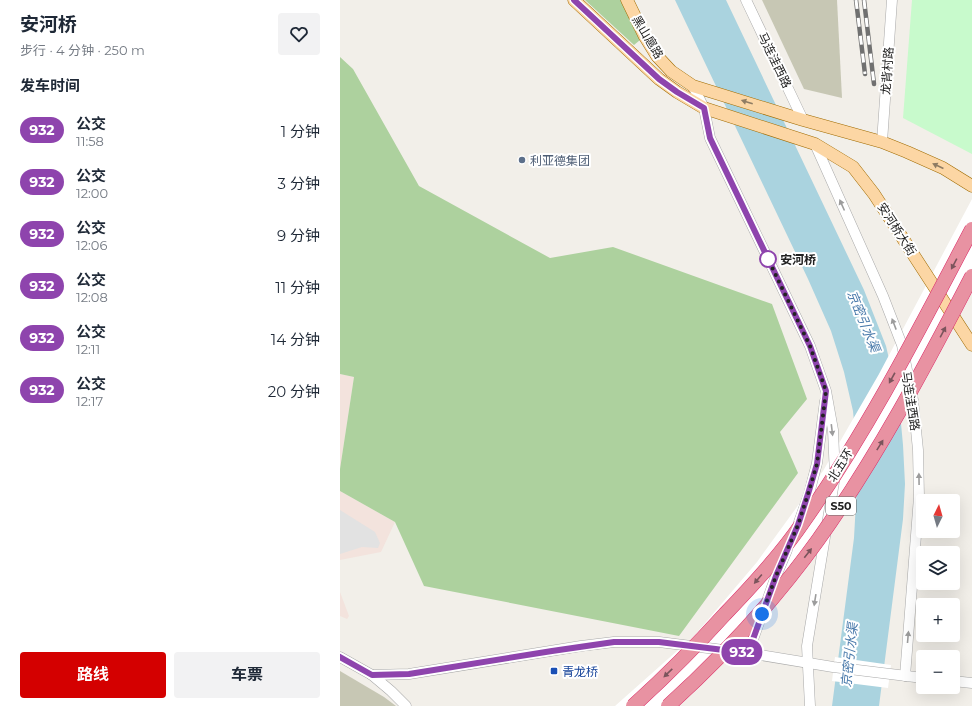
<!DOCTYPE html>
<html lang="zh">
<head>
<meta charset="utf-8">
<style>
  :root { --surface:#fff; --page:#f2f2f3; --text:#1f2937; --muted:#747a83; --accent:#d40000 }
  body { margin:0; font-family:Montserrat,"Noto Sans SC",sans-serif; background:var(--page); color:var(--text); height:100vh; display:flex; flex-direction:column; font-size:15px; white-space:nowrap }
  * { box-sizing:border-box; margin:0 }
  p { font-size:13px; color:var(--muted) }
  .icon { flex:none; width:22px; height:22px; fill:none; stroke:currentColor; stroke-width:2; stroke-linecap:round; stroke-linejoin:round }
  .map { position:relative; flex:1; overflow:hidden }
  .panel { display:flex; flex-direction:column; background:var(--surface); width:340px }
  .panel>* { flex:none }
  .badge { padding:0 8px; border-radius:13px; font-size:14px; line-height:26px }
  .needle { width:26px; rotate:5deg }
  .controls { position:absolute; left:576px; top:494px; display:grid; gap:8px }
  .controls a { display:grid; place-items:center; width:44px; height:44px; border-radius:4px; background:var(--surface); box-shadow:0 4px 16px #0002; font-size:20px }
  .you { position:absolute; width:20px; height:20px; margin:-10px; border:3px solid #fff; border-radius:50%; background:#1a73e8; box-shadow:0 0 0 6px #1a73e833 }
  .map>.badge { position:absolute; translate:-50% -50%; box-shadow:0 0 0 2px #fff }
  h2 { padding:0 20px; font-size:15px; line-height:36px }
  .round { display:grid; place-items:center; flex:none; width:42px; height:42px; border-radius:4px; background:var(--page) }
  .overview { display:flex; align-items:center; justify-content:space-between; height:68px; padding:0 20px }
  h1 { font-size:19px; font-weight:700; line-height:30px }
  .primary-button { display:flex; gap:8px; margin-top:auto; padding:8px 20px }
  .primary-button a { flex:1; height:46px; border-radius:4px; background:var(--accent); color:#fff; font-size:16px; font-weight:700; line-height:46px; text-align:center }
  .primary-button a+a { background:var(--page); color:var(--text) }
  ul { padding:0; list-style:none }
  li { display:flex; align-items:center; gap:12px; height:52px; padding:0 20px }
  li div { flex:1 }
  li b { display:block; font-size:15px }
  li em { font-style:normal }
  li .badge { min-width:44px; font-weight:700; text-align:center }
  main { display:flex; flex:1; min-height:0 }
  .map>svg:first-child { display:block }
  .military { fill:#f3e3dd }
  .construction { fill:#c7c7b4 }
  .forest { fill:#add19e }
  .park { fill:#c8facc }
  .parking { fill:#e2e2e2 }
  .water { fill:#aad3df }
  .pier { fill:#fff }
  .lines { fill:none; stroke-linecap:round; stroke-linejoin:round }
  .minor-casing { stroke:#a9a9a9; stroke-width:11 }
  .major-casing { stroke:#a06b00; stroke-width:13 }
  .minor { stroke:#fff; stroke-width:10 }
  .major { stroke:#fcd6a4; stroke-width:12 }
  .rail-casing { stroke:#707070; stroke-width:4.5 }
  .rail { stroke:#fff; stroke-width:3; stroke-dasharray:9; stroke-linecap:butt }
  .highway-bridge-casing { stroke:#dc2a67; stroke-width:15; stroke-linecap:butt }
  .highway-bridge { stroke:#e892a2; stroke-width:14 }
  .oneway { fill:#8f7c63 }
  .oneway2 { fill:#9c9c9c }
  .oneway3 { fill:#7b545c }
  .line-casing { stroke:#fff; stroke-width:9 }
  .line { stroke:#8e44ad; stroke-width:6 }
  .walk { stroke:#222; stroke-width:4; stroke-dasharray:0 7.2 }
  .service-dot { fill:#5c6f8a; stroke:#fff; stroke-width:1.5 }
  .stop-dot { fill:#fff; stroke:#8e44ad; stroke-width:2 }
  .transit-dot { fill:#1a4fb4; stroke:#fff; stroke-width:1.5 }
  .labels { text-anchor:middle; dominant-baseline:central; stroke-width:4; stroke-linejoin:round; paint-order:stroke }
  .shield { fill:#fff; stroke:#646464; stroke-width:1 }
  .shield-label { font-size:11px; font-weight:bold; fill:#222 }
  .street-label { font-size:12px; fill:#222; stroke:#fff }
  .service-label { font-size:12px; fill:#4e5e75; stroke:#fff; text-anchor:start }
  .stop-label { font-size:12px; font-weight:bold; fill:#222; stroke:#fff; text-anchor:start }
  .transit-label { font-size:12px; fill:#164399; stroke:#fff; text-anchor:start }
  .water-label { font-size:13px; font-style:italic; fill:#4a7aab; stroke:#fff }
</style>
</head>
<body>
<main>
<section class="panel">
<div class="overview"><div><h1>安河桥</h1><p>步行 · 4 分钟 · 250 m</p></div><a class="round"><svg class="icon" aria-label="heart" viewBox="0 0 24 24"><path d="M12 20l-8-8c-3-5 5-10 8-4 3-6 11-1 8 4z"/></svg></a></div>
<h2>发车时间</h2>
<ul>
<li><span class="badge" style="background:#8e44ad;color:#fff">932</span><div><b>公交</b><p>11:58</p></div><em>1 分钟</em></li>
<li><span class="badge" style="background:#8e44ad;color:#fff">932</span><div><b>公交</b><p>12:00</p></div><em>3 分钟</em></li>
<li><span class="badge" style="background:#8e44ad;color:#fff">932</span><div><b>公交</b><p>12:06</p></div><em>9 分钟</em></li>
<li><span class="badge" style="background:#8e44ad;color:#fff">932</span><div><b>公交</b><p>12:08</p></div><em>11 分钟</em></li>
<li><span class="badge" style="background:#8e44ad;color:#fff">932</span><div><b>公交</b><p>12:11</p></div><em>14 分钟</em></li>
<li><span class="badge" style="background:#8e44ad;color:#fff">932</span><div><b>公交</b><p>12:17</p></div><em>20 分钟</em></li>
</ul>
<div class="primary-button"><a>路线</a><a>车票</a></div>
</section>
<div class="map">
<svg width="632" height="706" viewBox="0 0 632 706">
  <rect width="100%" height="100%" fill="#f2efe9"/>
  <g class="military">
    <polygon points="0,374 14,377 0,469"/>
    <polygon points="0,491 55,522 41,552 0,560"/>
    <polygon points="0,592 9,616 7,619 0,616"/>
  </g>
  <g class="construction">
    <polygon points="422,0 497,0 502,98 464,89"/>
    <polygon points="0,671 44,697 56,706 0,706"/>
  </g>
  <g class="forest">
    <polygon points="245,0 282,0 300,40 294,45"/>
    <polygon points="0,57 13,69 79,186 210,258 273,247 432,304 467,399 440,432 458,473 339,636 84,586 55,522 0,491 0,469 14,377 0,374"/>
  </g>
  <polygon class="park" points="572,0 632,0 632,154 563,118"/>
  <polygon class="parking" points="0,510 35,532 40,543 38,548 22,547 0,554"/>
  <polygon class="water" points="335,0 386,0 524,290 546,346 559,402 563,445 565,484 563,519 539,706 492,706 514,538 518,466 513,411 504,372 491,331 468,279"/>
  <g class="pier">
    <polygon points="632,199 632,289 461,571 373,673 335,706 275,706 355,635 417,562 483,471 539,374"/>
    <polygon points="495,657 551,665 548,688 492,681"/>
  </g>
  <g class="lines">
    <defs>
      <g id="minor">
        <polyline points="406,0 463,120"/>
        <polyline points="353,86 364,108 370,138 470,346 486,391 493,430 495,476 467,646 470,706"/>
        <polyline points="542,142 552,0"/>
        <polyline points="475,144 543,296 562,345 573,400 578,450 579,497 565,676"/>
        <polyline points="459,522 469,494 477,463 485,401"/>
        <polyline points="408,653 436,576 447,550"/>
        <polyline points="0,657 32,675 69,674 241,646 274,642 319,642 408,653 493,667 583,678"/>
        <polyline points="32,675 51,691 66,706"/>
        <polyline points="613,681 632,683"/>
      </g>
      <g id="major">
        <polyline points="234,0 319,79 337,92 364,108 475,144 513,167 534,194 632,345"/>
        <polyline points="287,0 304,35 317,56 331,71 353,86 463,120 542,142 567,152 603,168 632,186"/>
      </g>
    </defs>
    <use href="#minor" class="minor-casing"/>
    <use href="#major" class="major-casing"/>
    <use href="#minor" class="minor"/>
    <use href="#major" class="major"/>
    <defs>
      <g id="rail">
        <polyline points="516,0 525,74"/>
        <polyline points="524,0 534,84"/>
      </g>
    </defs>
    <use href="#rail" class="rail-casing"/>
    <use href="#rail" class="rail"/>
    <defs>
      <g id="highway-bridge">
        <path d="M293,706C325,677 356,646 385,614C412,586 439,557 461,525C527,432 579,330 632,229"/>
        <path d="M328,706C383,656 435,600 478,540C537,457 585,367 632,276"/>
      </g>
    </defs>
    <use href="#highway-bridge" class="highway-bridge-casing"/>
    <use href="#highway-bridge" class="highway-bridge"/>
  </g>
  <defs><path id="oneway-solid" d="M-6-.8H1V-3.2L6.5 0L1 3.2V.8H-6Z"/></defs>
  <g class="oneway">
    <use href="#oneway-solid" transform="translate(407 102) rotate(-163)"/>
    <use href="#oneway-solid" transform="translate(598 166) rotate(-155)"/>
  </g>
  <g class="oneway2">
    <use href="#oneway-solid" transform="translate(502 205) rotate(-114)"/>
    <use href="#oneway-solid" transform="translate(554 324) rotate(-111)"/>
    <use href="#oneway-solid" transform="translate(492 430) rotate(83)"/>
    <use href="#oneway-solid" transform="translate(579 479) rotate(-91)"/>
    <use href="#oneway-solid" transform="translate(475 600) rotate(99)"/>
    <use href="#oneway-solid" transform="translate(568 637) rotate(-85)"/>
  </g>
  <g class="oneway3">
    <use href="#oneway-solid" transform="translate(614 264) rotate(118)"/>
    <use href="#oneway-solid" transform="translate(603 332) rotate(-62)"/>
    <use href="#oneway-solid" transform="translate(552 378) rotate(119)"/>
    <use href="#oneway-solid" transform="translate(540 445) rotate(-58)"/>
    <use href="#oneway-solid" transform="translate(468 553) rotate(-52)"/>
    <use href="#oneway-solid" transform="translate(418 579) rotate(130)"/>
    <use href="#oneway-solid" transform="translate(328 673) rotate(136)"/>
  </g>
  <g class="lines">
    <defs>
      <polyline id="line" points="0,657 32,675 69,674 212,651 274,642 319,642 408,653 436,576 458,525 468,494 477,464 486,391 470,346 370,138 364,108 337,92 319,79 234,0"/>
    </defs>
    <use href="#line" class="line-casing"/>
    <use href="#line" class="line"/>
    <polyline class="walk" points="422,614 436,576 458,525 468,494 477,464 486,391 470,346 428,259"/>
  </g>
  <circle class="service-dot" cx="182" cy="160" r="4"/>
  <circle class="stop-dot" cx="428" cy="259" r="8"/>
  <rect class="transit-dot" x="210" y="667" width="8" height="8" rx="2"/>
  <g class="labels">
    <rect class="shield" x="486" y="497" width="30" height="18" rx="3"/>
    <g class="shield-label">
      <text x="501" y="506">S50</text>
    </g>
    <g class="street-label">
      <text transform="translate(308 37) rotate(59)">黑山扈路</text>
      <text transform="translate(435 60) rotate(64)">马连洼西路</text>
      <text transform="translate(547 71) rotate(-86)">龙背村路</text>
      <text transform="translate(557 229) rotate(57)">安河桥大街</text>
      <text transform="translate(571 401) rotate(81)">马连洼西路</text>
      <text transform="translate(500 465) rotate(-58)">北五环</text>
    </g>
    <g class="service-label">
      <text x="190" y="160">利亚德集团</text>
    </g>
    <g class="stop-label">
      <text x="440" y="259">安河桥</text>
    </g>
    <g class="transit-label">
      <text x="222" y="671">青龙桥</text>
    </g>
    <g class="water-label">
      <text transform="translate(524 321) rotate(68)">京密引水渠</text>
      <text transform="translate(509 655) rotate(-84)">京密引水渠</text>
    </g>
  </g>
</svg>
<div class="controls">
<a><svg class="needle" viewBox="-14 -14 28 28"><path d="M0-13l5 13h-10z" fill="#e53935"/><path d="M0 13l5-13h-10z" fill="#747a83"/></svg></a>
<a><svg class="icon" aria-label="layers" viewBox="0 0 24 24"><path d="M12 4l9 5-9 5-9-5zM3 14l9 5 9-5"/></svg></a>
<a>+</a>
<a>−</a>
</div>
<div class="you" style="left:422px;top:614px"></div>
<b class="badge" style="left:402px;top:652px;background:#8e44ad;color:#fff">932</b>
</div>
</main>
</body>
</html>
